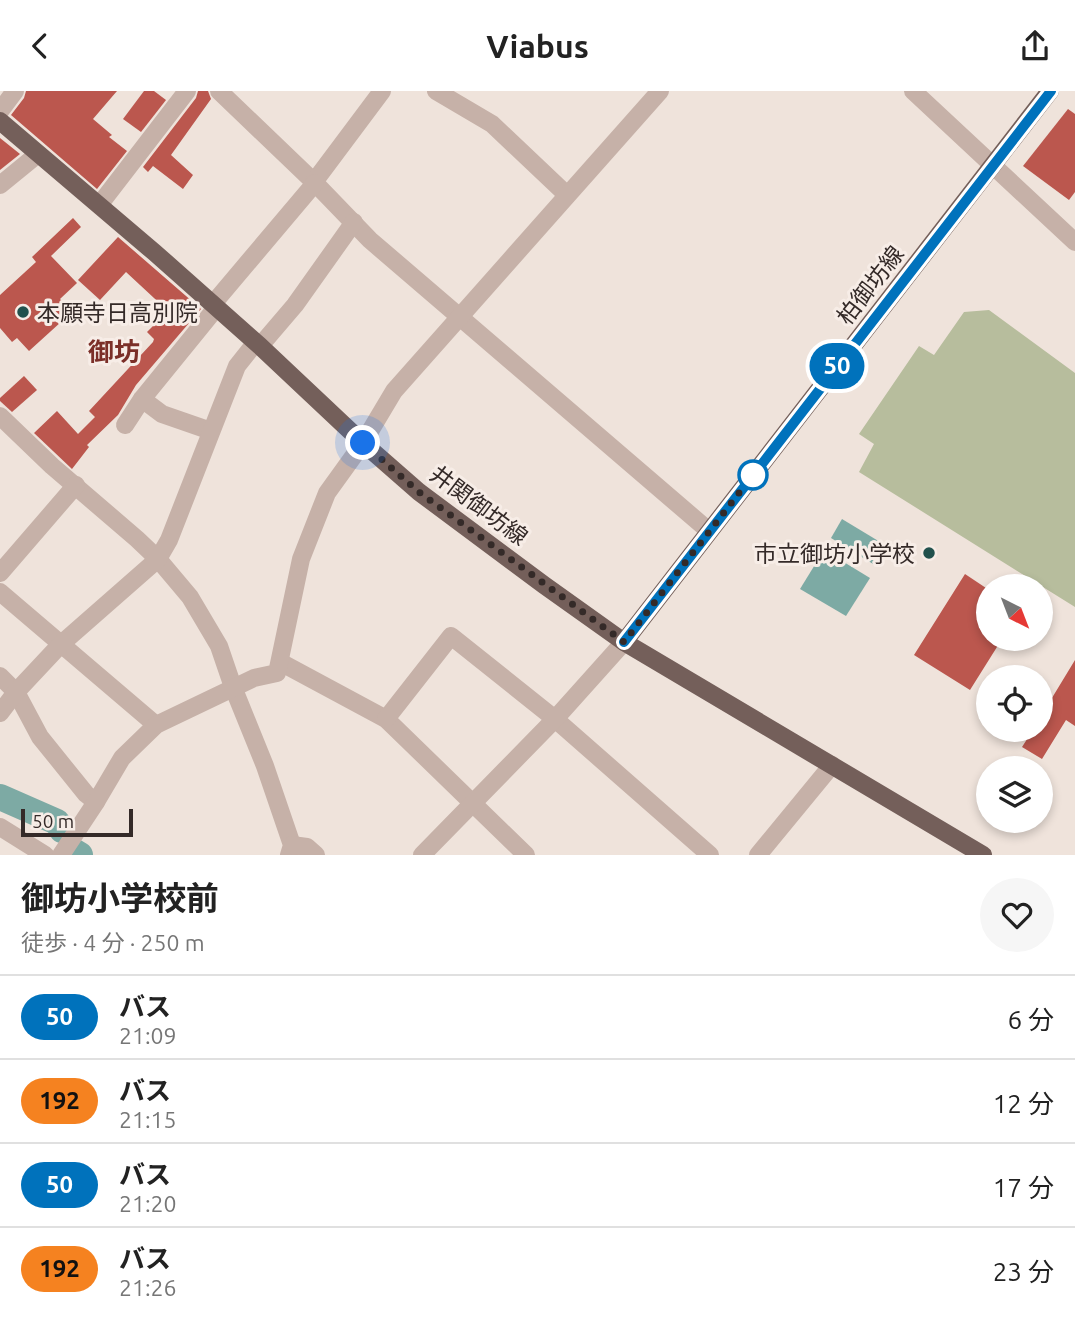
<!DOCTYPE html>
<html lang="ja">
<head>
<meta charset="utf-8">
<style>
  :root { --surface:#fff; --page:#f6f6f6; --text:#222; --muted:#767676; --line:#e0e0e0 }
  body { margin:0; font-family:Ubuntu,"Noto Sans JP",sans-serif; background:var(--page); color:var(--text); height:100vh; display:flex; flex-direction:column; font-size:26px; white-space:nowrap }
  * { box-sizing:border-box; margin:0 }
  p { font-size:23px; color:var(--muted) }
  .icon { flex:none; width:38px; height:38px; fill:none; stroke:currentColor; stroke-width:2; stroke-linecap:round; stroke-linejoin:round }
  .map { position:relative; height:764px; overflow:hidden }
  .side { display:flex; flex-direction:column; background:var(--surface); flex:1 }
  .side>* { flex:none }
  .badge { padding:0 14px; border-radius:23px; font-size:24px; line-height:46px }
  .needle { width:46px; rotate:138deg }
  .buttons { position:absolute; left:976px; top:483px; display:grid; gap:14px }
  .buttons a { display:grid; place-items:center; width:77px; height:77px; border-radius:50%; background:var(--surface); box-shadow:0 4px 10px #0003; font-size:35px }
  .scale { position:absolute; left:21px; bottom:18px; width:112px; box-sizing:border-box; padding-left:7px; border:4px solid #342a28; border-top:0; font-size:19px; line-height:24px; white-space:nowrap; color:#342a28; -webkit-text-stroke:5px #f7ede7; paint-order:stroke }
  .you { position:absolute; width:35px; height:35px; margin:-18px; border:5px solid #fff; border-radius:50%; background:#1a73e8; box-shadow:0 0 0 10px #1a73e833 }
  .map>.badge { position:absolute; translate:-50% -50%; box-shadow:0 0 0 4px #fff }
  .round { display:grid; place-items:center; flex:none; width:74px; height:74px; border-radius:37px; background:var(--page) }
  .headline { display:flex; align-items:center; justify-content:space-between; height:119px; padding:0 21px }
  h1 { font-size:33px; font-weight:700; line-height:52px }
  ul { padding:0; list-style:none }
  li { display:flex; align-items:center; gap:21px; height:84px; padding:0 21px; border-top:2px solid var(--line) }
  li div { flex:1 }
  li b { display:block; font-size:26px }
  li em { font-style:normal }
  li .badge { min-width:77px; font-weight:700; text-align:center }
  header { display:flex; justify-content:space-between; align-items:center; height:91px; padding:0 21px; background:var(--surface); font-size:32px; font-weight:700 }
  .map>svg:first-child { display:block }
  .green { fill:#b7bd9d }
  .water { fill:#7daaa4 }
  .lines { fill:none; stroke-linecap:round; stroke-linejoin:round }
  .river { stroke:#7daaa4; stroke-width:26 }
  .building { fill:#bb574e }
  .minor { stroke:#c6b1a8; stroke-width:18 }
  .major { stroke:#745f5a; stroke-width:18 }
  .line-casing { stroke:#fff; stroke-width:16 }
  .line { stroke:#0072bc; stroke-width:10 }
  .walk { stroke:#342a28; stroke-width:7; stroke-dasharray:0 12.6 }
  .poi-dot { fill:#21514d; stroke:#f7ede7; stroke-width:2.5 }
  .stop-dot { fill:#fff; stroke:#0072bc; stroke-width:3.5 }
  .labels { text-anchor:middle; dominant-baseline:central; stroke-width:6; stroke-linejoin:round; paint-order:stroke }
  .street-label { font-size:23px; fill:#342a28; stroke:#f7ede7 }
  .poi-label { font-size:23px; fill:#342a28; stroke:#f7ede7; text-anchor:start }
  .quarter-label { font-size:26px; font-weight:bold; fill:#7b2f28; stroke:#f7ede7 }
</style>
</head>
<body>
<header><svg class="icon" aria-label="back" viewBox="0 0 24 24"><path d="M15 5l-7 7 7 7"/></svg>Viabus<svg class="icon" aria-label="share" viewBox="0 0 24 24"><path d="M12 15V3M7 8l5-5 5 5M5 13v7h14v-7"/></svg></header>
<div class="map">
<svg width="1075" height="764" viewBox="0 0 1075 764">
  <rect width="100%" height="100%" fill="#efe3db"/>
  <polygon class="green" points="989,219 1075,282 1075,516 859,381 874,353 859,343 919,255 934,264 964,221"/>
  <g class="water">
    <polygon points="842,428 890,457 878,476 831,447"/>
    <polygon points="824,459 870,487 846,525 800,498"/>
  </g>
  <g class="lines">
    <g class="river">
      <polyline points="0,706 57,731 62,739"/>
      <polyline points="75,761 80,764"/>
    </g>
  </g>
  <g class="building">
    <polygon points="26,0 117,0 93,28 112,44 109,46 127,60 97,98 11,24 24,7"/>
    <polygon points="144,0 154,0 166,9 141,41 123,28"/>
    <polygon points="198,0 208,0 211,8 171,64 193,84 183,98 153,75 148,81 143,76 196,7"/>
    <polygon points="1068,18 1075,23 1075,101 1069,109 1023,75"/>
    <polygon points="0,47 20,63 0,79"/>
    <polygon points="73,127 81,136 51,165 77,192 60,208 72,221 29,260 17,247 12,251 0,237 0,204 36,171 32,166"/>
    <polygon points="118,146 201,218 136,294 118,324 87,354 89,356 72,378 34,342 57,320 78,343 95,326 89,320 153,251 154,248 147,241 168,220 126,181 100,209 78,189"/>
    <polygon points="24,285 37,299 12,321 0,310 0,307"/>
    <polygon points="965,483 989,499 989,548 1002,548 970,599 914,564"/>
    <polygon points="1075,569 1075,635 1066,629 1042,668 1022,656 1033,639 1041,639 1041,625"/>
  </g>
  <g class="lines">
    <g class="minor">
      <polyline points="219,0 314,91 370,149 709,440"/>
      <polyline points="436,0 492,33 567,104"/>
      <polyline points="913,0 1075,151"/>
      <polyline points="0,20 15,0"/>
      <polyline points="314,91 382,0"/>
      <polyline points="0,94 38,63"/>
      <polyline points="100,113 187,0"/>
      <polyline points="212,214 315,92"/>
      <polyline points="260,255 295,214 354,131"/>
      <polyline points="142,308 162,323 211,340"/>
      <polyline points="0,325 52,375 137,448 158,468 190,506 219,555 233,596 265,675 292,754 289,764"/>
      <polyline points="125,334 142,308 216,217"/>
      <polyline points="0,482 76,394"/>
      <polyline points="0,501 156,634"/>
      <polyline points="280,571 386,628 526,764"/>
      <polyline points="0,585 16,601 40,646 86,703 96,711"/>
      <polyline points="0,622 16,601 60,554 158,468 169,449 237,275 256,251"/>
      <polyline points="386,628 451,545 555,628 710,764"/>
      <polyline points="0,736 45,764"/>
      <polyline points="292,754 307,756 316,764"/>
      <polyline points="61,764 96,711 122,667 156,634 254,587 277,582 301,468 327,402 363,352 394,300 660,0"/>
      <polyline points="422,764 555,628 624,551"/>
      <polyline points="758,764 832,674"/>
    </g>
    <g class="major">
      <polyline points="0,30 154,161 260,255 363,352 419,401 544,494 624,551 983,764"/>
      <polyline points="624,551 1050,0"/>
    </g>
  </g>
  <g class="lines">
    <defs>
      <polyline id="line" points="624,551 1051,0"/>
    </defs>
    <use href="#line" class="line-casing"/>
    <use href="#line" class="line"/>
    <polyline class="walk" points="363,352 419,401 624,551 759,376 753,384"/>
  </g>
  <g class="poi-dot">
    <circle cx="23" cy="221" r="7"/>
    <circle cx="929" cy="462" r="7"/>
  </g>
  <circle class="stop-dot" cx="753" cy="384" r="14"/>
  <g class="labels">
    <g class="street-label">
      <text transform="translate(870 194) rotate(-52)">柏御坊線</text>
      <text transform="translate(479 414) rotate(37)">井関御坊線</text>
    </g>
    <g class="poi-label">
      <text x="37" y="221">本願寺日高別院</text>
      <text x="915" y="462" text-anchor="end">市立御坊小学校</text>
    </g>
    <g class="quarter-label">
      <text x="114" y="260">御坊</text>
    </g>
  </g>
</svg>
<div class="buttons">
<a><svg class="needle" viewBox="-14 -14 28 28"><path d="M0-13l5 13h-10z" fill="#e53935"/><path d="M0 13l5-13h-10z" fill="#767676"/></svg></a>
<a><svg class="icon" aria-label="locate" viewBox="0 0 24 24"><circle cx="12" cy="12" r="6"/><path d="M12 2v4M12 18v4M2 12h4M18 12h4"/></svg></a>
<a><svg class="icon" aria-label="layers" viewBox="0 0 24 24"><path d="M12 4l9 5-9 5-9-5zM3 14l9 5 9-5"/></svg></a>
</div>
<div class="scale">50 m</div>
<div class="you" style="left:363px;top:352px"></div>
<b class="badge" style="left:837px;top:275px;background:#0072bc;color:#fff">50</b>
</div>
<section class="side">
<div class="headline"><div><h1>御坊小学校前</h1><p>徒歩 · 4 分 · 250 m</p></div><a class="round"><svg class="icon" aria-label="heart" viewBox="0 0 24 24"><path d="M12 20l-8-8c-3-5 5-10 8-4 3-6 11-1 8 4z"/></svg></a></div>
<ul>
<li><span class="badge" style="background:#0072bc;color:#fff">50</span><div><b>バス</b><p>21:09</p></div><em>6 分</em></li>
<li><span class="badge" style="background:#f58220;color:#111">192</span><div><b>バス</b><p>21:15</p></div><em>12 分</em></li>
<li><span class="badge" style="background:#0072bc;color:#fff">50</span><div><b>バス</b><p>21:20</p></div><em>17 分</em></li>
<li><span class="badge" style="background:#f58220;color:#111">192</span><div><b>バス</b><p>21:26</p></div><em>23 分</em></li>
</ul>
</section>
</body>
</html>
